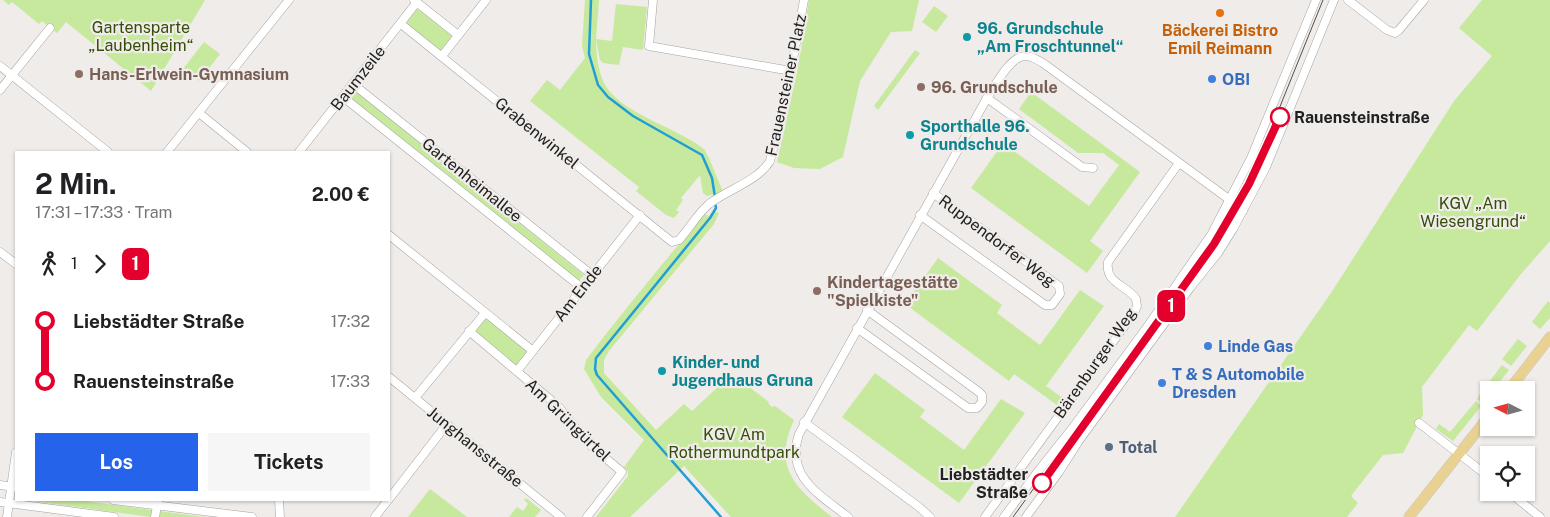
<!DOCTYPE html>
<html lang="de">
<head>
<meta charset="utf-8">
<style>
  :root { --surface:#fff; --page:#f6f6f6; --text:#202124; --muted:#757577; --accent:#2563eb }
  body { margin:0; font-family:"Public Sans",sans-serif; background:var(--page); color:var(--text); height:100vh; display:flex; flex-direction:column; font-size:19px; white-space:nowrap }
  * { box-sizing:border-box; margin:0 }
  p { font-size:16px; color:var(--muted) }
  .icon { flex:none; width:28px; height:28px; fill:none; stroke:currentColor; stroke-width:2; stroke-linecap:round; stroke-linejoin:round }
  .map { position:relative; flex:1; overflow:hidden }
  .side { position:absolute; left:15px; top:151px; width:375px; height:350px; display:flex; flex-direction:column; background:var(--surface); border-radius:0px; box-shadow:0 1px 4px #0004 }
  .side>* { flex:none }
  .badge { padding:0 10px; border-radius:8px; font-size:18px; line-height:32px }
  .needle { width:32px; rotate:276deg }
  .buttons { position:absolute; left:1480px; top:381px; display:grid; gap:10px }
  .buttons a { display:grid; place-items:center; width:55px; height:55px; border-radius:0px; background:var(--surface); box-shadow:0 1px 4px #0004; font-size:25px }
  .map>.badge { position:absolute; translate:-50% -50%; box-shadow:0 0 0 2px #fff }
  .legs { display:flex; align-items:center; gap:8px; height:55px; padding:0 20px; font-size:16px }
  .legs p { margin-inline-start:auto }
  .overview { display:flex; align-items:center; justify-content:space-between; height:85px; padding:0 20px }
  h1 { font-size:28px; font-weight:700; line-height:38px }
  .cta { display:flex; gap:10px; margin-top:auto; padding:10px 20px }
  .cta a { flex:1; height:58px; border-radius:0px; background:var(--accent); color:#fff; font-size:20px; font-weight:700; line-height:58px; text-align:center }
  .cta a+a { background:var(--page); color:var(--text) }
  ul { padding:0 20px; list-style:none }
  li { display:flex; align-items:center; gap:18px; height:60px; font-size:19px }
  li i { display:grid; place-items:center; width:8px; height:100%; margin:0 6px; background:currentColor }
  li i::after { content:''; width:12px; height:12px; margin:-6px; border:4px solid; border-radius:50%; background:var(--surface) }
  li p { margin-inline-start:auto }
  li:first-child i { background:linear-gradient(#0000 50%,currentColor 0) }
  li:last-child i { background:linear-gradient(currentColor 50%,#0000 0) }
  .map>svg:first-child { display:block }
  .green { fill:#c7e99d }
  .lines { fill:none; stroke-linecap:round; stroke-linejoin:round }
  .stream { stroke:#229ed4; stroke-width:2.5 }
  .minor-casing { stroke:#a6a4a2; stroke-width:9 }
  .major-casing { stroke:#cacac9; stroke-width:11 }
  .minor { stroke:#fff; stroke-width:8 }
  .major { stroke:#e9d291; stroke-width:10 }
  .tram { stroke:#50504f; stroke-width:1 }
  .line-1-casing { stroke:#fff; stroke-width:11 }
  .line-1 { stroke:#e4002c; stroke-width:8 }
  .food-dot { fill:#e8710a; stroke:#efecea; stroke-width:2 }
  .culture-dot { fill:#0f9aa8; stroke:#efecea; stroke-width:2 }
  .education-dot { fill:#8d6e63; stroke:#efecea; stroke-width:2 }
  .shop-dot { fill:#3f7fe0; stroke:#efecea; stroke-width:2 }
  .stop-1-dot { fill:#fff; stroke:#e4002c; stroke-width:2.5 }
  .service-dot { fill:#5c6f8a; stroke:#efecea; stroke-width:2 }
  .labels { text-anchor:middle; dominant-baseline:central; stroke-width:4.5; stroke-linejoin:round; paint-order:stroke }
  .park-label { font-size:16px; fill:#344d08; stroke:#efecea }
  .culture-label { font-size:16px; font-weight:bold; fill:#0d838f; stroke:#efecea; text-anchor:start }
  .food-label { font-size:16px; font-weight:bold; fill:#c56008; stroke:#efecea }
  .education-label { font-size:16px; font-weight:bold; fill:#785e54; stroke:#efecea; text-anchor:start }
  .street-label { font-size:16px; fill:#212120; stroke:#efecea }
  .shop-label { font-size:16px; font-weight:bold; fill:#366cbe; stroke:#efecea; text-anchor:start }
  .stop-label { font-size:16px; font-weight:bold; fill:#212120; stroke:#efecea; text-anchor:start }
  .service-label { font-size:16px; font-weight:bold; fill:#4e5e75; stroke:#efecea; text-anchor:start }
</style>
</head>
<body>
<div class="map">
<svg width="1550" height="517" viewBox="0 0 1550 517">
  <rect width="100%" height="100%" fill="#efecea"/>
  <g class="green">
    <polygon points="3,0 205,0 151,91 66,22 57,33 42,21 39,24 12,2 9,5"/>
    <path d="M585,0H599L596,39L612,41L616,4L647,7L643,50L623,47L619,65L603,63L600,60L596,40C596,57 599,81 612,94C634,117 678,129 704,149L709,158L723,192L707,196L703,193L700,175L681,198L683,200L676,210L679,212L674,218L666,215L636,191L639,187L530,101L547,80L560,90L585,58L582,46Z"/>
    <polygon points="809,0 919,0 912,31 891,32 860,81 843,157 820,169 794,168 777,162 797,72"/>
    <polygon points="1482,0 1550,0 1550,241 1521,274 1477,331 1469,325 1422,387 1423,415 1403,453 1383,455 1351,496 1358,503 1347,517 1175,517 1331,293 1454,101 1492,56 1459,28"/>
    <polygon points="934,6 948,16 936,32 922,22"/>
    <polygon points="420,9 452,34 452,38 442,50 439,50 408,25 407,22 416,10"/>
    <polygon points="204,42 220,54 199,81 183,69"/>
    <polygon points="915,50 920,53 878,110 874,106"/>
    <polygon points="355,91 584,275 579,281 350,97"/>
    <polygon points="1031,92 1140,172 1090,241 1103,251 1087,273 971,188 1003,143 1089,206 1119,165 1103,153 1078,153 1019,109"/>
    <path d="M713,211L719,213L714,224L609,351L604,360V373L656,430L684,404L692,411L732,374L769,402L768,403L772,407L775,406L794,420C772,468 796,489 832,517H731L684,466L630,517H596L628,476V471L624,467L644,440L601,397L584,369L586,360C624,310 664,262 704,214L709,216Z"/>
    <polygon points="938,258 1002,305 997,313 1040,345 1080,290 1104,306 1046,386 1063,398 1057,405 1014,374 1009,381 905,304"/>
    <polygon points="1548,301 1550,303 1550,318 1540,329 1532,322"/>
    <polygon points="485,319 488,319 526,350 526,355 516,365 513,364 476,333 476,329"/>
    <polygon points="1518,339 1527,346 1511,366 1502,359"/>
    <polygon points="1502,365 1509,370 1493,390 1489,390 1489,396 1483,403 1477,399 1480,394"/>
    <polygon points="875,373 925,410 920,417 964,450 1001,399 1025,413 959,503 842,417"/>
    <polygon points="1476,401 1481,406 1453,441 1436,429 1439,424 1450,432"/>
    <polygon points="430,489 467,517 408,517"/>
    <polygon points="526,498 541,510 535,517 509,517 517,507 523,511 528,504 524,500"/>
    <polygon points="25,500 77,500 204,517 151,517"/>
  </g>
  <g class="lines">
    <g class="stream">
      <polyline points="591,0 589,54 598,85 608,97 633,116 702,155 712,178 715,197"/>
      <polyline points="715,203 716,208 710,218 596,358 595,369 597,375 721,517"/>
    </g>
    <defs>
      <g id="minor">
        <polyline points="414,0 458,35"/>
        <polyline points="653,0 649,46 791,71"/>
        <polyline points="1348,0 1387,30 1395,33 1399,30 1424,0"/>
        <path d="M401,24L672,242L679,240C689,229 698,213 709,204C727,190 758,181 770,161L786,96L804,0"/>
        <polyline points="442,56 486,0"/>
        <polyline points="0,66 108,152"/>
        <polyline points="353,84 592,275"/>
        <polyline points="0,90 50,28"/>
        <polyline points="343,97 582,288"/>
        <polyline points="987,98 1082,167 1093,168"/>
        <polyline points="199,113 247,152"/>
        <polyline points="167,152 289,0"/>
        <polyline points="299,152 417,2"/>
        <polyline points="920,215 1045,305 1052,305 1060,294 1059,286 933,193"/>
        <polyline points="389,235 533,351"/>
        <polyline points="0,252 16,264"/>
        <polyline points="857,328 968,408 977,408 982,402 982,395 979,392 867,310"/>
        <polyline points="469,331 558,406 589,444 622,472 587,517"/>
        <polyline points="517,371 640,215"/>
        <polyline points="389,377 561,517"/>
        <polyline points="415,398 485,313"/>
        <polyline points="804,422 919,507 930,517"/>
        <polyline points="1419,423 1489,477"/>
        <polyline points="0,485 14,487"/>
        <polyline points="1509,492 1540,517"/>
        <polyline points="389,499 447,424"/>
        <polyline points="113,500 252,517"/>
        <polyline points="279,500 280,517"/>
        <polyline points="0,502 114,517"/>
        <polyline points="7,517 16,452"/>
        <polyline points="155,517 158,500"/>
        <polyline points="375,517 388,500"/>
        <path d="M848,517C819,494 785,476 799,434L987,98C995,86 1009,58 1024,56C1031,55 1037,60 1043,63L1230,200L1243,211"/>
        <path d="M985,517L1134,313L1137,306L1136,299C1126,284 1105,284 1108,262L1179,163"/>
        <polyline points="1004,517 1039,470 1074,426 1145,330 1211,235 1251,158 1316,0"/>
        <polyline points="1026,517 1059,472 1078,442 1190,288 1218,253 1233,229 1266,167 1334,0"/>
      </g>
      <g id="major">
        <polyline points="1509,390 1550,337"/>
        <polyline points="1409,517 1489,416"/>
      </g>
    </defs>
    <use href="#minor" class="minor-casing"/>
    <use href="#major" class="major-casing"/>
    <use href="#minor" class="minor"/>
    <use href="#major" class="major"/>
    <polyline class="tram" points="1013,517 1186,279 1226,220 1260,156 1323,0"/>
  </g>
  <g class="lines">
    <defs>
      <polyline id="line-1" points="1042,483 1214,244 1249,184 1280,117"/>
    </defs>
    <use href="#line-1" class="line-1-casing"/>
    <use href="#line-1" class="line-1"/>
  </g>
  <circle class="food-dot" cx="1220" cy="13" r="5"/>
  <g class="culture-dot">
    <circle cx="967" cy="37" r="5"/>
    <circle cx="910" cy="135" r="5"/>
    <circle cx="662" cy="371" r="5"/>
  </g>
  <g class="education-dot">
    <circle cx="79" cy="74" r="5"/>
    <circle cx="921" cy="87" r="5"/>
    <circle cx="817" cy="291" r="5"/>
  </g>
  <g class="shop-dot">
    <circle cx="1212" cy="79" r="5"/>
    <circle cx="1208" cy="346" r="5"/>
    <circle cx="1162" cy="383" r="5"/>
  </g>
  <g class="stop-1-dot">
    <circle cx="1280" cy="117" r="9"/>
    <circle cx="1042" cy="483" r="9"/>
  </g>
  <circle class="service-dot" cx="1109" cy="447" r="5"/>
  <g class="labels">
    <g class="park-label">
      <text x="141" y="27">Gartensparte<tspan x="141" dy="18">„Laubenheim“</tspan></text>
      <text x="1473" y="203">KGV „Am<tspan x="1473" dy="18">Wiesengrund“</tspan></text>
      <text x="734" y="434">KGV Am<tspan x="734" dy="18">Rothermundtpark</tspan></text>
    </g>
    <g class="culture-label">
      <text x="977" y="28">96. Grundschule<tspan x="977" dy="18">„Am Froschtunnel“</tspan></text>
      <text x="920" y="126">Sporthalle 96.<tspan x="920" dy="18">Grundschule</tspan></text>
      <text x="672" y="362">Kinder- und<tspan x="672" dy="18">Jugendhaus Gruna</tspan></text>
    </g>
    <g class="food-label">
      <text x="1220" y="30">Bäckerei Bistro<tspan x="1220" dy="18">Emil Reimann</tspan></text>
    </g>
    <g class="education-label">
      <text x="89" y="74">Hans-Erlwein-Gymnasium</text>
      <text x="931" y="87">96. Grundschule</text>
      <text x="827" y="282">Kindertagestätte<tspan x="827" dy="18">"Spielkiste"</tspan></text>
    </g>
    <g class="street-label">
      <text transform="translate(358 78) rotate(-52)">Baumzeile</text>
      <text transform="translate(786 85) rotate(-78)">Frauensteiner Platz</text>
      <text transform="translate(537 133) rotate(39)">Grabenwinkel</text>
      <text transform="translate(472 180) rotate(39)">Gartenheimallee</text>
      <text transform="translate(997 241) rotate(37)">Ruppendorfer Weg</text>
      <text transform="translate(578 293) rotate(-52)">Am Ende</text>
      <text transform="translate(1095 363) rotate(-55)">Bärenburger Weg</text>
      <text transform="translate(568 420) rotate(44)">Am Grüngürtel</text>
      <text transform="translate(475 447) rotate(39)">Junghansstraße</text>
    </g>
    <g class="shop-label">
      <text x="1222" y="79">OBI</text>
      <text x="1218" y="346">Linde Gas</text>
      <text x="1172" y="374">T &amp; S Automobile<tspan x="1172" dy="18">Dresden</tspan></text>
    </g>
    <g class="stop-label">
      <text x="1294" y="117">Rauensteinstraße</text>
      <text x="1028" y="474" text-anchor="end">Liebstädter<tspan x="1028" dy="18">Straße</tspan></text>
    </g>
    <g class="service-label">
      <text x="1119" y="447">Total</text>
    </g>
  </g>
</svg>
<div class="buttons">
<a><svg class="needle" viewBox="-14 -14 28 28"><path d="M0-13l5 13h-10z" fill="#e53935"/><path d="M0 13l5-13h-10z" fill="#757577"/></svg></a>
<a><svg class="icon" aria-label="locate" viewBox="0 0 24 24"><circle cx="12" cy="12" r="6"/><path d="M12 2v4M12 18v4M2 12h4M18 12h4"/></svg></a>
</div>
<b class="badge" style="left:1171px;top:306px;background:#e4002c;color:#fff">1</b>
<section class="side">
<div class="overview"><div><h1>2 Min.</h1><p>17:31 – 17:33 · Tram</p></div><b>2.00 €</b></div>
<div class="legs"><svg class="icon" aria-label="walk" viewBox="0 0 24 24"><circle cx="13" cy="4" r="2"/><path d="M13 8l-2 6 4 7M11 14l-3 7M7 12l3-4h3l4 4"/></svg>1<svg class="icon" aria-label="forward" viewBox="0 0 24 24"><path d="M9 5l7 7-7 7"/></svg><b class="badge" style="background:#e4002c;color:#fff">1</b></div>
<ul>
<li><i style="color:#e4002c"></i><b>Liebstädter Straße</b><p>17:32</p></li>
<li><i style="color:#e4002c"></i><b>Rauensteinstraße</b><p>17:33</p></li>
</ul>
<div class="cta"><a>Los</a><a>Tickets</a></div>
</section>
</div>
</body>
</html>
